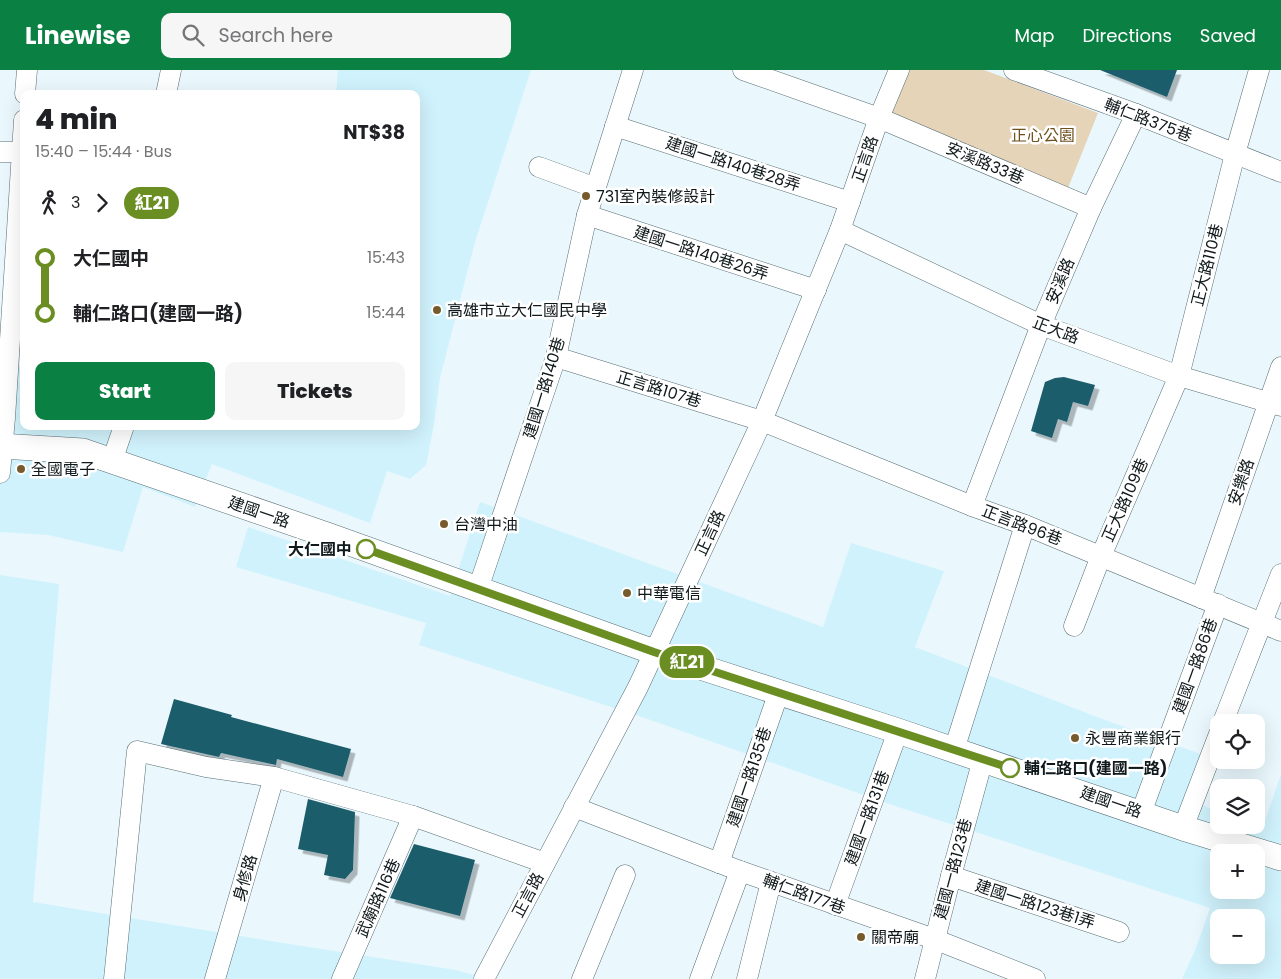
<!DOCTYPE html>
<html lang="en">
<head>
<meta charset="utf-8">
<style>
  :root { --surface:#fff; --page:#f6f6f6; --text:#202124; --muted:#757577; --accent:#0b8043 }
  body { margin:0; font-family:Poppins,"Noto Sans TC",sans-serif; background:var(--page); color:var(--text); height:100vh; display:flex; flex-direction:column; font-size:19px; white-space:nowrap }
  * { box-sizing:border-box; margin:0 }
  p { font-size:16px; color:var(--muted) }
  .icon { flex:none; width:28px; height:28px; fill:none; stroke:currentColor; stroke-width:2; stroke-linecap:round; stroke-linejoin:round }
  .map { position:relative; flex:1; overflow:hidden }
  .sheet { position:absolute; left:20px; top:20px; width:400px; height:340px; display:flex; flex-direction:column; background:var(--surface); border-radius:10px; box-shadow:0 5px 20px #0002 }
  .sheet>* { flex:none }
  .badge { padding:0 10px; border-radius:16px; font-size:18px; line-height:32px }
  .tools { position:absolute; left:1210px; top:644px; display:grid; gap:10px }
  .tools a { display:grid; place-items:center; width:55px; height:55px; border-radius:10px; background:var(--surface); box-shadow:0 5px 20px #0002; font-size:25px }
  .map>.badge { position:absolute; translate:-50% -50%; box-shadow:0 0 0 2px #fff }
  .legs { display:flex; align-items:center; gap:8px; height:55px; padding:0 15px; font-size:16px }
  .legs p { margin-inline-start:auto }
  .headline { display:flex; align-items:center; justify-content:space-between; height:85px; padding:0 15px }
  h1 { font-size:28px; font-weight:800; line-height:38px }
  .button { display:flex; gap:10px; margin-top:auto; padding:10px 15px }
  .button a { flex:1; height:58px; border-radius:10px; background:var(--accent); color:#fff; font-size:20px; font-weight:800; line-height:58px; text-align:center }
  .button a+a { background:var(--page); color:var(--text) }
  ul { padding:0 15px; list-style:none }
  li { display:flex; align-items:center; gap:18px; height:55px; font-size:19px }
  li i { display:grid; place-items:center; width:8px; height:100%; margin:0 6px; background:currentColor }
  li i::after { content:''; width:12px; height:12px; margin:-6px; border:4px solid; border-radius:50%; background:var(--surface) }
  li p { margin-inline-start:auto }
  li:first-child i { background:linear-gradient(#0000 50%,currentColor 0) }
  li:last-child i { background:linear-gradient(currentColor 50%,#0000 0) }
  header { display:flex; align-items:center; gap:30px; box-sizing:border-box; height:70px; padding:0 25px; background:var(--accent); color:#fff }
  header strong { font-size:24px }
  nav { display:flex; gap:28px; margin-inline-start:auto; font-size:18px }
  .search { width:350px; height:45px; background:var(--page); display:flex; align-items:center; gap:12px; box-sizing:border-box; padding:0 18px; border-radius:10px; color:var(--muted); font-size:19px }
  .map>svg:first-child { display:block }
  .built { fill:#d0f2fc; fill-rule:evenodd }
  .park { fill:#e6d4b9 }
  .building { fill:#1f5d6c; filter:url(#shadow) }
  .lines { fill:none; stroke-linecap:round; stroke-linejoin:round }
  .minor-casing { stroke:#586e74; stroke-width:21 }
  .major-casing { stroke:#586e74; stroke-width:26 }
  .minor { stroke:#fff; stroke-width:20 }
  .major { stroke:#fff; stroke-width:25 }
  .line-1-casing { stroke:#fff; stroke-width:11 }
  .line-1 { stroke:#6b8e23; stroke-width:8 }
  .poi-dot { fill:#765b2d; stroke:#fff; stroke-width:2 }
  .stop-1-dot { fill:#fff; stroke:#6b8e23; stroke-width:2.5 }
  .labels { text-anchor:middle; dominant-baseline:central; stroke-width:5; stroke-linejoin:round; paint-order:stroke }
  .street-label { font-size:16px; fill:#0f181a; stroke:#fff }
  .park-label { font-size:16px; fill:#6e501d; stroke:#fff }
  .poi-label { font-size:16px; fill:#0f181a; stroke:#fff; text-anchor:start }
  .stop-label { font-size:16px; font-weight:bold; fill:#0f181a; stroke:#fff; text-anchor:end }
</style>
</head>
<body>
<header>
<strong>Linewise</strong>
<div class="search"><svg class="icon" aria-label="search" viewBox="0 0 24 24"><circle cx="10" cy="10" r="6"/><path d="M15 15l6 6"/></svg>Search here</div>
<nav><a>Map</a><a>Directions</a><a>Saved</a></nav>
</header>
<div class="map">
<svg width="1281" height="909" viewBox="0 0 1281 909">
  <defs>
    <filter id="shadow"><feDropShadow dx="4.5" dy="4.5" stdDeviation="0" flood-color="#0004"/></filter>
  </defs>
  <rect width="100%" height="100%" fill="#eaf8fd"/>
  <g class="built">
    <polygon points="338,0 531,0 475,172 440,308 434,354 426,395 410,409 387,401 370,453 212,394 195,437 143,417 123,482 48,465 0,462 0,295 24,297 24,356 416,356 416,24 336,24"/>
    <path d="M480,432L823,557L851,473L944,501L915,577L1105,650L1215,689L1201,734L1219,743V755H1243L1261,763L1281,704V909H1182L1196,878L1210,838L895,736L639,646L419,575L426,553L236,497L248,457L450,526ZM1219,782H1256V820H1219ZM1219,848H1256V885H1219Z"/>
    <polygon points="0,505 59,514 33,832 283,873 456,900 487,909 0,909"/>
  </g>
  <polygon class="park" points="908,0 984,0 1098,43 1068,118 889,43"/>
  <g class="building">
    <polygon points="1100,0 1177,0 1167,27"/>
    <polygon points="1064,307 1095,315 1088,336 1073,332 1067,352 1058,349 1052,368 1031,361 1045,312 1055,308"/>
    <polygon points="174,629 232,645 231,647 351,679 343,707 277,689 276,695 221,683 219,687 161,674"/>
    <polygon points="308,729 355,742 353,800 345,809 324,805 328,785 298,779"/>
    <polygon points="414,774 475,790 460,846 390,828"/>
  </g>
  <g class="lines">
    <defs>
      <g id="minor">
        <polyline points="743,0 879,48 1091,138"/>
        <polyline points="1014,0 1136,44 1281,102"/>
        <polyline points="25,24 27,0"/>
        <polyline points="166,24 171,0"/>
        <polyline points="615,56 850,132"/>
        <polyline points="0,82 24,82"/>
        <polyline points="539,97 596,118"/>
        <polyline points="587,145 816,220"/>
        <polyline points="840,160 1041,255 1179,306 1281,336"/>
        <polyline points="556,287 762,351 972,436 1025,455 1281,561"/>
        <polyline points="112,391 124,356"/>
        <polyline points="0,403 5,348 24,50"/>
        <polyline points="972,436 1041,255 1091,138 1136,44"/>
        <polyline points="478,519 556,287 587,145 633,0"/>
        <polyline points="1201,528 1281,297"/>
        <polyline points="1074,556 1101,486 1179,306 1235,84 1259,0"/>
        <polyline points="1223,652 1281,504"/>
        <polyline points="954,680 1025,455"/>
        <polyline points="574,737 740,801 934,869 1035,909"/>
        <polyline points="1141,743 1218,534"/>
        <polyline points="1183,758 1219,664"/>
        <polyline points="719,793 779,622"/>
        <polyline points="951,806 1119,862"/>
        <polyline points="835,835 898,661"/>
        <polyline points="114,909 137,681 206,697 274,707 413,746 545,793"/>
        <polyline points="215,909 274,707"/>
        <polyline points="342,909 413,746"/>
        <polyline points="484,909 638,617 762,351 840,160 879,48 899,0"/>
        <polyline points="582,909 625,805"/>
        <polyline points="700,909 740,801"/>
        <polyline points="747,909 771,812"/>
        <polyline points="925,909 951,806 983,689"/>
      </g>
      <polyline id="major" points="0,376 83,381 330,466 654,582 898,661 1183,758 1281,788"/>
    </defs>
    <use href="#minor" class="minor-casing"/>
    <use href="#major" class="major-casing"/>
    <use href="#minor" class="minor"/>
    <use href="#major" class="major"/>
  </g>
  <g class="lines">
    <defs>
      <polyline id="line-1" points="366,479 654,582 1010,698"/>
    </defs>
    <use href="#line-1" class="line-1-casing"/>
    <use href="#line-1" class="line-1"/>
  </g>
  <g class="poi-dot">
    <circle cx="586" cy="126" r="5"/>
    <circle cx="437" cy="240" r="5"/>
    <circle cx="21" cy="399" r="5"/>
    <circle cx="444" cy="454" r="5"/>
    <circle cx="627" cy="523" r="5"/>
    <circle cx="1075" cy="668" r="5"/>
    <circle cx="861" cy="867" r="5"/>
  </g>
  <g class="stop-1-dot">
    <circle cx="366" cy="479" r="9"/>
    <circle cx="1010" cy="698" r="9"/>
  </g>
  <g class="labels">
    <g class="street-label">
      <text transform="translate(1148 50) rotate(21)">輔仁路375巷</text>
      <text transform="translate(865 89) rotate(-71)">正言路</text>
      <text transform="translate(985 93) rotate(23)">安溪路33巷</text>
      <text transform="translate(733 94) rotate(18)">建國一路140巷28弄</text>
      <text transform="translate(701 183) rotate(18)">建國一路140巷26弄</text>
      <text transform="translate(1207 195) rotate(-76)">正大路110巷</text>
      <text transform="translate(1060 211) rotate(-67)">安溪路</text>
      <text transform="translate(1056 260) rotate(21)">正大路</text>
      <text transform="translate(544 318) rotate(-73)">建國一路140巷</text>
      <text transform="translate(659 319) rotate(17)">正言路107巷</text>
      <text transform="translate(1241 412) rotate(-71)">安樂路</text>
      <text transform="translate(1125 430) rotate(-66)">正大路109巷</text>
      <text transform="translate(259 442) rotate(19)">建國一路</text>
      <text transform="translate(1022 455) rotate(21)">正言路96巷</text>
      <text transform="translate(710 463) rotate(-65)">正言路</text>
      <text transform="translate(1195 596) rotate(-70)">建國一路86巷</text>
      <text transform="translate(749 707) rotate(-71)">建國一路135巷</text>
      <text transform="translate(1111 732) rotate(19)">建國一路</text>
      <text transform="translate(867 748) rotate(-70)">建國一路131巷</text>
      <text transform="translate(953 799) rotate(-75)">建國一路123巷</text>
      <text transform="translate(245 808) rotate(-74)">身修路</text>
      <text transform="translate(804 824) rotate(20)">輔仁路177巷</text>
      <text transform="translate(528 825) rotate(-62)">正言路</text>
      <text transform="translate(378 828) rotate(-66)">武廟路116巷</text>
      <text transform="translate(1035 834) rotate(18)">建國一路123巷1弄</text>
    </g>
    <g class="park-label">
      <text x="1043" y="65">正心公園</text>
    </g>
    <g class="poi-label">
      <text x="596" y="126">731室內裝修設計</text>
      <text x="447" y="240">高雄市立大仁國民中學</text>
      <text x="31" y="399">全國電子</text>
      <text x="454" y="454">台灣中油</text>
      <text x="637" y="523">中華電信</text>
      <text x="1085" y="668">永豐商業銀行</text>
      <text x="871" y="867">關帝廟</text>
    </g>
    <g class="stop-label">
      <text x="352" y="479">大仁國中</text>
      <text x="1024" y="698" text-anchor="start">輔仁路口(建國一路)</text>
    </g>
  </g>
</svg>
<div class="tools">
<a><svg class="icon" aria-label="locate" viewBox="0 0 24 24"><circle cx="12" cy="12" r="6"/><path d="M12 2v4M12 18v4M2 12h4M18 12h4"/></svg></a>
<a><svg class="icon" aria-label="layers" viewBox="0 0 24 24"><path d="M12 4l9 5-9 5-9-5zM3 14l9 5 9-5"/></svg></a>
<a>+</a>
<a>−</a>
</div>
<b class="badge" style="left:687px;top:592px;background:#6b8e23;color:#fff">紅21</b>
<section class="sheet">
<div class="headline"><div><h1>4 min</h1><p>15:40 – 15:44 · Bus</p></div><b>NT$38</b></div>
<div class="legs"><svg class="icon" aria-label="walk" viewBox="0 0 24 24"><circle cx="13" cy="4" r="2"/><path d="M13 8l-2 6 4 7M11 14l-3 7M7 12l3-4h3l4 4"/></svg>3<svg class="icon" aria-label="forward" viewBox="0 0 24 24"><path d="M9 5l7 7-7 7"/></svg><b class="badge" style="background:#6b8e23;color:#fff">紅21</b></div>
<ul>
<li><i style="color:#6b8e23"></i><b>大仁國中</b><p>15:43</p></li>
<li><i style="color:#6b8e23"></i><b>輔仁路口(建國一路)</b><p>15:44</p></li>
</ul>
<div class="button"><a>Start</a><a>Tickets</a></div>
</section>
</div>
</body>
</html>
